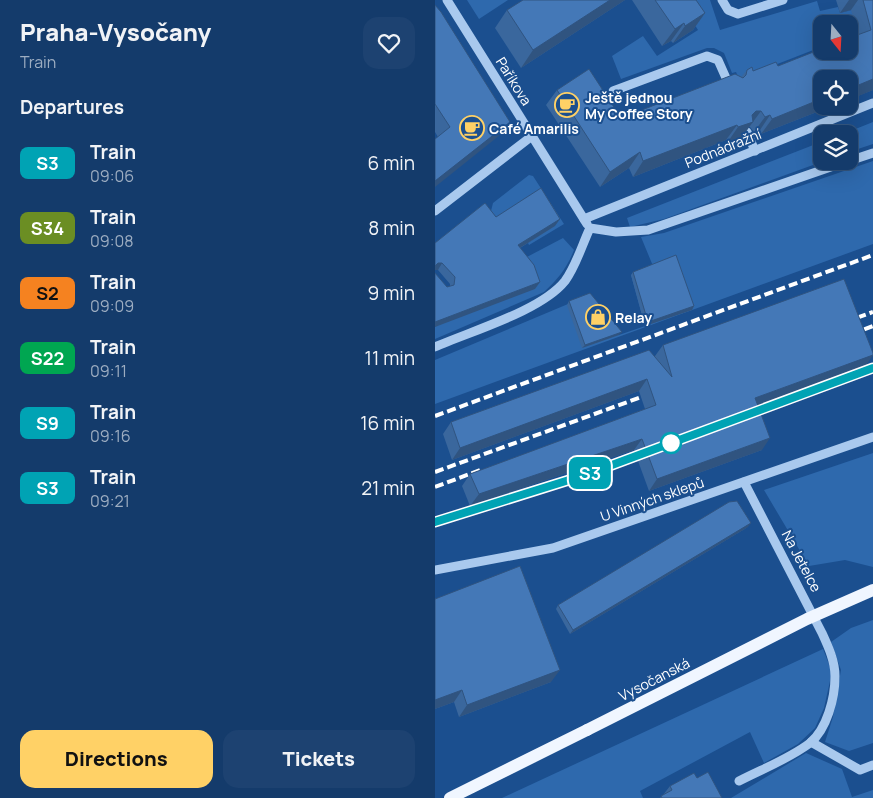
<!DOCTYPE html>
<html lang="en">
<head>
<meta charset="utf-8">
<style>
  :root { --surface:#143b6b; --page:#1d4271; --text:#f1f3f6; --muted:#9dadc1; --line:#33557e; --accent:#ffd166 }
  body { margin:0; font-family:Manrope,sans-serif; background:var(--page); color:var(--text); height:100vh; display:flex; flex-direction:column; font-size:19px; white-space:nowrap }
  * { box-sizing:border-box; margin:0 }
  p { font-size:16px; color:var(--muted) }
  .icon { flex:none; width:28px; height:28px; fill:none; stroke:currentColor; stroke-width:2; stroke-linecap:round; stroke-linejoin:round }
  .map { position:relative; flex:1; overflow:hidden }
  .panel { display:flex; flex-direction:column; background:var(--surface); width:435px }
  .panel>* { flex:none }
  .badge { padding:0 10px; border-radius:8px; font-size:18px; line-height:32px }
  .needle { width:32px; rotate:162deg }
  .controls { position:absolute; left:378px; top:15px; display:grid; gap:10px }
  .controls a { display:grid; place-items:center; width:45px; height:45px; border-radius:10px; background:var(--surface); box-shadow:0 5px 20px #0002,0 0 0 1px var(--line); font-size:25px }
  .map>.badge { position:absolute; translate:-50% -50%; box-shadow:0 0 0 2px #fff }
  h2 { padding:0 20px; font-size:19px; line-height:45px }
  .round { display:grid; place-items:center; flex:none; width:52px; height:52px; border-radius:15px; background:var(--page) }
  .head { display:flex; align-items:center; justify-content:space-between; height:85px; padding:0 20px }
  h1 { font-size:24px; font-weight:800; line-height:38px }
  .primary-button { display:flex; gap:10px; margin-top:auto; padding:10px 20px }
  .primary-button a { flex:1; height:58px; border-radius:15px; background:var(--accent); color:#111; font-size:20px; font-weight:800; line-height:58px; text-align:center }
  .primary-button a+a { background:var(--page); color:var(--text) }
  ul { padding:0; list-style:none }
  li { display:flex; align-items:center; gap:15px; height:65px; padding:0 20px }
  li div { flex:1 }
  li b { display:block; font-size:19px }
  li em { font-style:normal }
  li .badge { min-width:55px; font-weight:700; text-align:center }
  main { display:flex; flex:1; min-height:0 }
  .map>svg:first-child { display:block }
  .green { fill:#2e69ad }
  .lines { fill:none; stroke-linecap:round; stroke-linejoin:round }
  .minor { stroke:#a9c9ee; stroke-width:9 }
  .major { stroke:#f0f6ff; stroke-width:12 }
  .rail { stroke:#fff; stroke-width:4; stroke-dasharray:9 4; stroke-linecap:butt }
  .major-bridge { stroke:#f0f6ff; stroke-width:12 }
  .wall { fill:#3a679d }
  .shaded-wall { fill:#305480 }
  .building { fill:#4478b7; stroke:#305480 }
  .line-casing { stroke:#fff; stroke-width:11 }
  .line { stroke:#00a3b4; stroke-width:8 }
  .stop-dot { fill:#fff; stroke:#00a3b4; stroke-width:2.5 }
  .labels { text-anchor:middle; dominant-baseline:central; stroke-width:4; stroke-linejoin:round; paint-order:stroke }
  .street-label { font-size:14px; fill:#fff; stroke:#1b4f8f }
  .poi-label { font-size:14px; font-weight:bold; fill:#fff; stroke:#1b4f8f; text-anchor:start }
</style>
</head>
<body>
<main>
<section class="panel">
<div class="head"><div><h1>Praha-Vysočany</h1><p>Train</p></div><a class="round"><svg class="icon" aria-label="heart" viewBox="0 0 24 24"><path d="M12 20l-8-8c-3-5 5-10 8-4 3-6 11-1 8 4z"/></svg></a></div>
<h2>Departures</h2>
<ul>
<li><span class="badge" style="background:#00a3b4;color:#fff">S3</span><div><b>Train</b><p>09:06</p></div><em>6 min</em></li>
<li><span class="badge" style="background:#6b8e23;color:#fff">S34</span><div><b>Train</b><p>09:08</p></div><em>8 min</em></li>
<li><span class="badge" style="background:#f58220;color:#111">S2</span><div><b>Train</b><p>09:09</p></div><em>9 min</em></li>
<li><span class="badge" style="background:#00a651;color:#fff">S22</span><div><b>Train</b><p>09:11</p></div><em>11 min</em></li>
<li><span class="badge" style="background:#00a3b4;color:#fff">S9</span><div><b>Train</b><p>09:16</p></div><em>16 min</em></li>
<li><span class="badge" style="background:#00a3b4;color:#fff">S3</span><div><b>Train</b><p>09:21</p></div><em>21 min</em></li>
</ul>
<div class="primary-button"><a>Directions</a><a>Tickets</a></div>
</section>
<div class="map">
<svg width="438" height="798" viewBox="0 0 438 798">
  <rect width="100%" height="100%" fill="#1b4f8f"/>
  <g class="green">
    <polygon points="32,0 73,0 44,19"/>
    <polygon points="244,0 275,0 285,30 382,1 385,11 403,7 405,13 424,8 418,17 419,22 414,31 414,24 386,24 386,47 304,79 301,72 297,73 289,53 279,48 272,48 186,79 177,56 208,36 222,56 263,30"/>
    <polygon points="438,122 438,144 414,152 414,134 408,134"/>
    <polygon points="386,142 386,161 389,161 229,219 195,227 192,218"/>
    <polygon points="438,161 438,244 0,404 0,360 152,296 184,335 210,326 196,275 218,266 206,237 229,233"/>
    <polygon points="94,175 98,176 129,224 94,245 93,243 120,225 64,221 56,211 58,203"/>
    <path d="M128,238L139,250C132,268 123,279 109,292L0,339V327L90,258Z"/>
    <polygon points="438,453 438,567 410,560 374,566 329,490"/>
    <polygon points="438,620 438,743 414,751 390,742 398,717 406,670 396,642 416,628"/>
    <polygon points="388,649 397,672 389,708 380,728 363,744 329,763 315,732 205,791 208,798 67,798"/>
    <polygon points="371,753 407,769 417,797 438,790 438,798 296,798"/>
  </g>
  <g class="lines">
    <g class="minor">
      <polyline points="12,0 152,224"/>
      <polyline points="287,0 293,10 303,14 348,0"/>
      <polyline points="178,91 272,56 283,60 295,87"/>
      <polyline points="312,132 320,151"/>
      <polyline points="414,161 438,153"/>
      <polyline points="0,211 97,136"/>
      <polyline points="149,219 438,103"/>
      <polyline points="155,228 181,232 213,230 413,161"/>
      <path d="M0,347C36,331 106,311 130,281C141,266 147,245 155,228"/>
      <polyline points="0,570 118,548 438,437"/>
      <polyline points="376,742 425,770 438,765"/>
      <path d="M304,781C327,769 354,759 375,743C392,729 400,698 400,676C400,661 393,646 387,633L309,482"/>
    </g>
    <polyline class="major" points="15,798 152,730"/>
    <g class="rail">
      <polyline points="410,322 438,312"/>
      <polyline points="417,334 438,326"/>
      <polyline points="312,415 438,368"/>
      <polyline points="0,416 438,255"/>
      <polyline points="0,472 220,392"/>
      <polyline points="0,487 48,469"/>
      <polyline points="0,522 113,488 214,451"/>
    </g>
    <polyline class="major-bridge" points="152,730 372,619 438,590"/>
  </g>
  <g class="wall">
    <polygon points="190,0 86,68 60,28 72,10"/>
    <polygon points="197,0 261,0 270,13 258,30 238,43 236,41 227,46"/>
    <polygon points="401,0 438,0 438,90 326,134 325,130 319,132 315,127 314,127 307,137 292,143 291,140 198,177 194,168 165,187 111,105 122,90 186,118 306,77 312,70 318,71 343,66 423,35 416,10 405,13"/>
    <polygon points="0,5 75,122 65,135 3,137 0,132"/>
    <polygon points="61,217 120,226 85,248 105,282 100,289 12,287 15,286 15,284 3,270 0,243"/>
    <polygon points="198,272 259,306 257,310 210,326 196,275"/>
    <polygon points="134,301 184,335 147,348 132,305"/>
    <polygon points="228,345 430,367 323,406 327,450 214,491 199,450 35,506 27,486 35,474 210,409 204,391 17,460 8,434 16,422 220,356"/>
    <polygon points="313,527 135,634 121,609 123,605"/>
    <polygon points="0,599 116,682 24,717 19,702 0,709"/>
    <polygon points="262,778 287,798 225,798 228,795 235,786"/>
  </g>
  <g class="shaded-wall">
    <polygon points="175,0 190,0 86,68 98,50"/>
    <polygon points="414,0 423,0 416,10 405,13"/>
    <polygon points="270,13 258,30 238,43 250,26"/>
    <polygon points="249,23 236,41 227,46 240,29"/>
    <polygon points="438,79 438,90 414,100 414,89"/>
    <polygon points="386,99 386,106 397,106 326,134 337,119"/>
    <polygon points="321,111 326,111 307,137 292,143 303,127"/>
    <polygon points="335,115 325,130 319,132 330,117"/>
    <polygon points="75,122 65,135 0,187 0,181"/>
    <polygon points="302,125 291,140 198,177 208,161"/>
    <polygon points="205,152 194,168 165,187 175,172"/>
    <polygon points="125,219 120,226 78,252 83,245"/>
    <polygon points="3,263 7,263 3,270 0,270 0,266"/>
    <polygon points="105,282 100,289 0,327 0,322"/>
    <polygon points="259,306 257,310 210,326 213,322"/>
    <polygon points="187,332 184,335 147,348 150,345"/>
    <polygon points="438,355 430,367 312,410 320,398"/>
    <polygon points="212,379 204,391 17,460 25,448"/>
    <polygon points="335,438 327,450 214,491 222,479"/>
    <polygon points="207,439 199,450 35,506 44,494"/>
    <polygon points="316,523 313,527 135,634 138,630"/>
    <polygon points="125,670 116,682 24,717 32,705"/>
    <polygon points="27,690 19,702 0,709 0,700"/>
  </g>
  <g class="building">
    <polygon points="88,0 175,0 98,50 72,10"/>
    <polygon points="220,0 261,0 270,13 250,26 249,23 240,29"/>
    <polygon points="428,0 438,0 438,79 414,89 414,79 386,79 386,99 337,119 335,115 330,117 326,111 321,111 317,115 318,122 303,127 302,125 208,161 205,152 175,172 122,90 154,69 186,118 300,74 308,78 311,75 312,70 317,67 318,71 341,62 343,66 386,49 386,51 414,51 414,38 436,30"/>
    <polygon points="0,5 6,12 75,122 0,181 0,139 15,127 0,104"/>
    <polygon points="106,188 125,219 83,245 99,265 105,282 0,322 0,273 12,287 19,285 20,277 7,263 3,263 0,266 0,243 50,203 61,217"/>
    <polygon points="241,255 259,306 213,322 198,272"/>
    <polygon points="409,279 438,353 438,355 320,398 335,438 222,479 207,439 44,494 35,474 221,405 212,379 25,448 16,422 214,350 237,377 228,345"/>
    <polygon points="155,293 187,332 150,345 134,301"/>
    <polygon points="302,501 316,523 138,630 123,605 294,502"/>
    <polygon points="85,566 125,670 32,705 27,690 0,700 0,599"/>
    <polygon points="273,772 287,798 227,798 226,796 237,790 235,786 259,773 262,778"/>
  </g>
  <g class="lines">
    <defs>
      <polyline id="line" points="0,522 150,475 438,368"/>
    </defs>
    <use href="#line" class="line-casing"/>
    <use href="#line" class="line"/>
  </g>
  <defs>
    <symbol id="cafe-ring" viewBox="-11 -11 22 22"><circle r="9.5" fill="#1b4f8f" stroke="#ffd166" stroke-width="1.5"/><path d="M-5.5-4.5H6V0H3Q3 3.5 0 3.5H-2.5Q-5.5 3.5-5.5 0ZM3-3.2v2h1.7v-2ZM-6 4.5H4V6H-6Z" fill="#ffd166"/></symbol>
    <symbol id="shop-ring" viewBox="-11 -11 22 22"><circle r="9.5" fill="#1b4f8f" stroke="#ffd166" stroke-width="1.5"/><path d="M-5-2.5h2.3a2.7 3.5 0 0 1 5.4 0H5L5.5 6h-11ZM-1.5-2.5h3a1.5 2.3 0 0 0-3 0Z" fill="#ffd166"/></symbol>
  </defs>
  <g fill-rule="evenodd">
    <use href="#cafe-ring" x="118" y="91" width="28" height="28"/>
    <use href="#cafe-ring" x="23" y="114" width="28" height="28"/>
    <use href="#shop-ring" x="149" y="303" width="28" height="28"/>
  </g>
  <circle class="stop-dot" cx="236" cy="443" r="10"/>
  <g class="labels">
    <g class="street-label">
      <text transform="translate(79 81) rotate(58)">Paříkova</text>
      <text transform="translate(288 148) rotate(-22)">Podnádražní</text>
      <text transform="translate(217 499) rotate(-19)">U Vinných sklepů</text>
      <text transform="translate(367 561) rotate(62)">Na Jetelce</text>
      <text transform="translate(219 679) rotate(-27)">Vysočanská</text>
    </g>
    <g class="poi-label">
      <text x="150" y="97">Ještě jednou<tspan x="150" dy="16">My Coffee Story</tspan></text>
      <text x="54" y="128">Café Amarilis</text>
      <text x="180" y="317">Relay</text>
    </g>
  </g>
</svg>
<div class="controls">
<a><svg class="needle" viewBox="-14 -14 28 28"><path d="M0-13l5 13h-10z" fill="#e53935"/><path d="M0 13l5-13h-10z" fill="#9dadc1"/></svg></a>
<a><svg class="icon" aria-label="locate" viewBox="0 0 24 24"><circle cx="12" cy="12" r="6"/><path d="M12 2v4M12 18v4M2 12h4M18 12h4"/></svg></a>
<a><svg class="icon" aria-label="layers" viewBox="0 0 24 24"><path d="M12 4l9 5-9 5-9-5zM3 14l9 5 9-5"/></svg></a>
</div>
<b class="badge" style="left:155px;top:473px;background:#00a3b4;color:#fff">S3</b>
</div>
</main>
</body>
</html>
